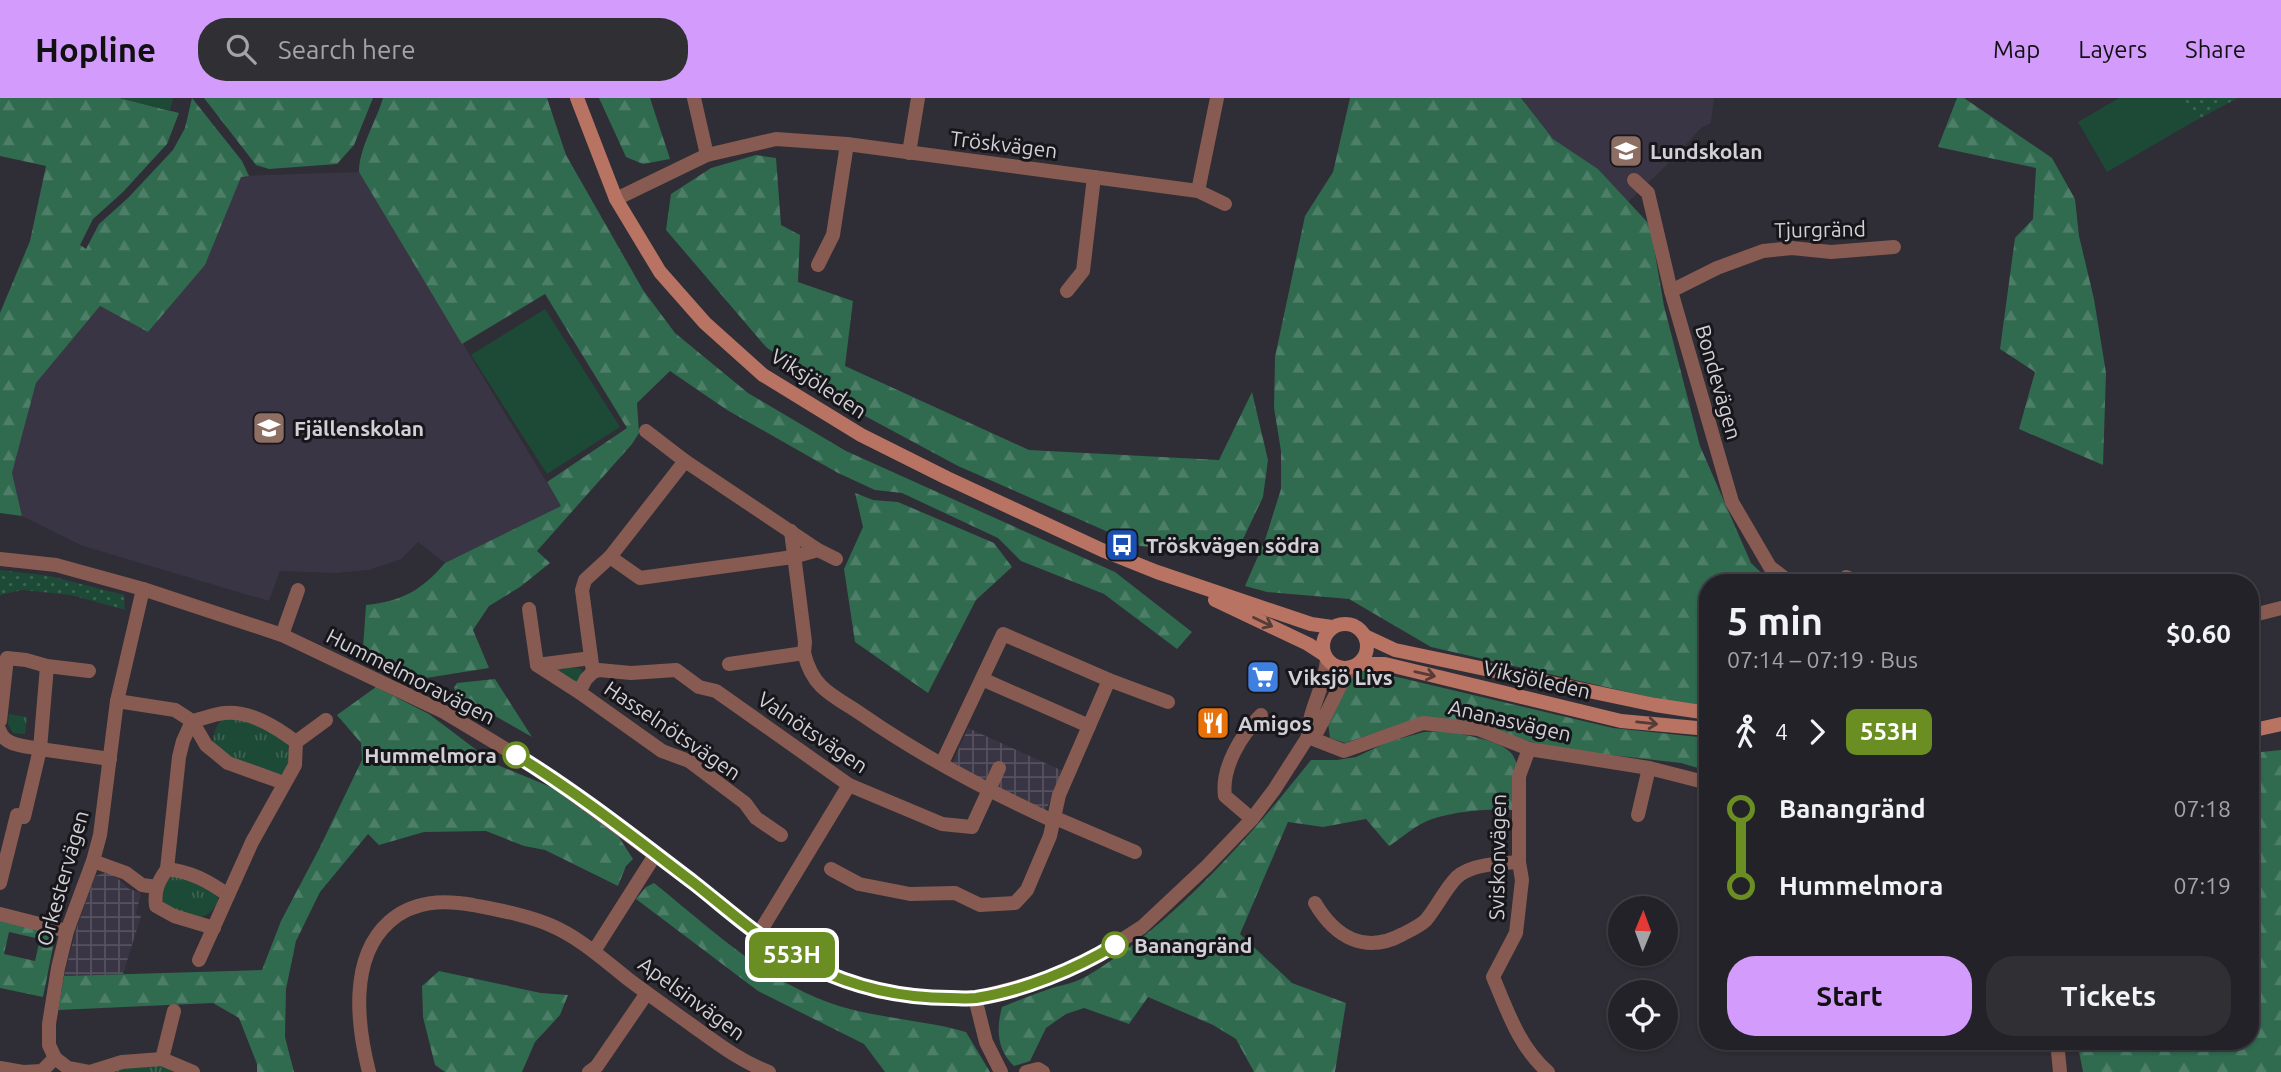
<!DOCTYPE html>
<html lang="en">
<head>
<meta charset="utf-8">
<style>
  :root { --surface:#232228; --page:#2f2f34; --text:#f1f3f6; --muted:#a3a4a8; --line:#403f45; --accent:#d39cfc }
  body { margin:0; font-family:Ubuntu,sans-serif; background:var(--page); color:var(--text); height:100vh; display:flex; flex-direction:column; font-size:26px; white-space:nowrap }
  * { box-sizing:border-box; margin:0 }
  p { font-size:23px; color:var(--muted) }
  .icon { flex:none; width:38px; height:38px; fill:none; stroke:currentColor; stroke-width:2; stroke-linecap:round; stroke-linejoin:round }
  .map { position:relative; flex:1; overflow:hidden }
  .side { position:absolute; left:1699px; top:476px; width:560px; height:476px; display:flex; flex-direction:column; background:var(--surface); border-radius:28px; box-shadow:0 2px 5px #0004,0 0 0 2px var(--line) }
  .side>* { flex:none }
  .badge { padding:0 14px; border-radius:10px; font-size:24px; line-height:46px }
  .needle { width:46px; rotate:1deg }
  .controls { position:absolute; left:1608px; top:798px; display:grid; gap:14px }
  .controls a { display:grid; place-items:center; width:70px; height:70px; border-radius:50%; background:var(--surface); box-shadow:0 2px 5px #0004,0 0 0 2px var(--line); font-size:35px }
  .map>.badge { position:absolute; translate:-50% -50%; box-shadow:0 0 0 4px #fff }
  .legs { display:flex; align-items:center; gap:10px; height:77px; padding:0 28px; font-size:23px }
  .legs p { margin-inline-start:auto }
  .summary { display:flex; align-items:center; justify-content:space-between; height:119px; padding:0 28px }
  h1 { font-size:38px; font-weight:600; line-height:52px }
  .button { display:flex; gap:14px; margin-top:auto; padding:14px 28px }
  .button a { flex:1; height:80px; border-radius:28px; background:var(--accent); color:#111; font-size:28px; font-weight:600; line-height:80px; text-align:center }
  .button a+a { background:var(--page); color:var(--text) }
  ul { padding:0 28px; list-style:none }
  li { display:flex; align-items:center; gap:24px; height:77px; font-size:26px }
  li i { display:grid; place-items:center; width:10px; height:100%; margin:0 9px; background:currentColor }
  li i::after { content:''; width:18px; height:18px; margin:-9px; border:5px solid; border-radius:50%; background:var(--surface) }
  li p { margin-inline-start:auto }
  li:first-child i { background:linear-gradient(#0000 50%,currentColor 0) }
  li:last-child i { background:linear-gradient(currentColor 50%,#0000 0) }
  header { display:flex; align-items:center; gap:42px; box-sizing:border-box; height:98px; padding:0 35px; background:var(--accent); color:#111 }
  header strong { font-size:33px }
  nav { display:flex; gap:38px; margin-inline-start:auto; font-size:24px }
  .search { width:490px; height:63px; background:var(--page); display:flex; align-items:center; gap:18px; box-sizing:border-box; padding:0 24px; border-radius:28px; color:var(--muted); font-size:26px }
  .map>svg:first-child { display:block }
  .built { fill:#3a3544 }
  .industrial { fill:url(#industrial-grid) }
  .grass { fill:url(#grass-dots) }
  .forest { fill:url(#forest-firs); fill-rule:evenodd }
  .park { fill:url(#park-tufts) }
  .pitch { fill:#1d4a36 }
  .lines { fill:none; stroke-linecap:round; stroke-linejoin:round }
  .minor { stroke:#875b51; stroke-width:14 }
  .tertiary { stroke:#875b51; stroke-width:14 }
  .secondary { stroke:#b87363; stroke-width:14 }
  .oneway { stroke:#573b37 }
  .line-1-casing { stroke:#fff; stroke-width:16 }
  .line-1 { stroke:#6b8e23; stroke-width:10 }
  .stop-1-dot { fill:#fff; stroke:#6b8e23; stroke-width:3.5 }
  .labels { text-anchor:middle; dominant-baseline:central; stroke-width:6; stroke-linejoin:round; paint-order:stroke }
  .street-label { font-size:21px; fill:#d2d0d6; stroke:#17161a }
  .poi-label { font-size:21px; font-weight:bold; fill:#d2d0d6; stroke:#17161a; text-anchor:start }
  .stop-label { font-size:21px; font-weight:bold; fill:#d2d0d6; stroke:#17161a; text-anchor:end }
</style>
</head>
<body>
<header>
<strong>Hopline</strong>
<div class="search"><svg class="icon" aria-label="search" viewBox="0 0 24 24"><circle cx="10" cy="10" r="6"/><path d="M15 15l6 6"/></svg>Search here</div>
<nav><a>Map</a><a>Layers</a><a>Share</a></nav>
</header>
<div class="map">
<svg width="2281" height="974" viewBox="0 0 2281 974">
  <defs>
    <pattern id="industrial-grid" width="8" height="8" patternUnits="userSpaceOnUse" patternTransform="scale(1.75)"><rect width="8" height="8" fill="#3a3544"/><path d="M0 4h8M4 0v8" fill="none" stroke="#56515e"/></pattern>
    <pattern id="grass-dots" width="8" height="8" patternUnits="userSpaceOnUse" patternTransform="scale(1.75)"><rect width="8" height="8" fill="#1d4a36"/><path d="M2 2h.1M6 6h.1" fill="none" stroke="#3d6352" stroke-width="1.8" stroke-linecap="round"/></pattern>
    <pattern id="forest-firs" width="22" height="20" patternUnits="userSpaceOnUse" patternTransform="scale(1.75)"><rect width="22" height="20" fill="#306a4f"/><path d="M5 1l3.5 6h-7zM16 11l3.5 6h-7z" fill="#4d7e68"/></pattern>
    <pattern id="park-tufts" width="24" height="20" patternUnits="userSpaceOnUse" patternTransform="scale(1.75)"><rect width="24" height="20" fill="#1d4a36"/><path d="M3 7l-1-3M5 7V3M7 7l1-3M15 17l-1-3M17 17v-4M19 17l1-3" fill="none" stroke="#3d6352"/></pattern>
  </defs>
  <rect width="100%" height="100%" fill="#2f2d35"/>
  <g class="built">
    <polygon points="1521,0 1714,0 1711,25 1701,30 1670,64 1628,104 1598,71 1553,41"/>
    <polygon points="359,74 561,408 445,465 418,444 401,461 369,472 335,475 280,473 269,503 83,448 22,418 12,375 36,285 100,208 148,234 205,167 241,78"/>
  </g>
  <g class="industrial">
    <polygon points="968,630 1065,674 1045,713 952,666"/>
    <polygon points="104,775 112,775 129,791 141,795 136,816 141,818 123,876 64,878 75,835 95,778"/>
  </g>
  <g class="grass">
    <polygon points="2179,0 2238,0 2193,24"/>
    <polygon points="0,472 50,478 124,497 125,512 71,497 22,492 0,497"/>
  </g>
  <g class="forest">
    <polygon points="0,0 120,0 179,15 167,46 123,94 93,121 80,147 86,151 99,126 128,100 173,52 185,30 192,0 242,63 249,78 241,79 205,167 148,234 100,208 36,285 12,375 22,418 0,415 0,215 30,143 46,68 0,58"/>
    <polygon points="204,0 373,0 354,47 337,66 269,71 256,67"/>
    <path d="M383,0H547L566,57L643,192L675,235L748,295L846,353L1115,474L1192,534L1177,551L1104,496L1021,463L998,440L902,395L875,392L838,375L727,312L670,273L637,305L639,335L632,346L537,453L550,465L520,489L489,508L473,532L489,570L426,580L363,550L366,507C402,503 421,493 445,465L561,408L547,384L627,330L545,196L462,246L359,74C359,50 376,24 383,0Z"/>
    <polygon points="599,0 650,0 670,61 643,66 626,59"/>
    <polygon points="1350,0 1521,0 1553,41 1598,71 1650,127 1664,208 1700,348 1751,465 1772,485 1708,485 1708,608 1658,601 1431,549 1349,501 1267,494 1245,488 1265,442 1281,391 1281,353 1274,310 1275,259 1305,118 1333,74"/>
    <polygon points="1957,0 1964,0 2052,60 2075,101 2079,138 2094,201 2106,275 2103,367 2019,331 2035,274 2000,251 2015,140 2033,121 2036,70 1938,49"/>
    <polygon points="756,57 776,60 781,127 800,137 798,184 853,203 845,268 1029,352 1219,362 1252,294 1268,362 1263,399 1236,456 1140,448 958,368 852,311 766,249 666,132 671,96 711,70"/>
    <polygon points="855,395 873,402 898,404 994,445 1012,469 976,502 928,595 855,544 844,471 863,429"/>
    <polygon points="1376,572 1393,578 1613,630 1708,640 1708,673 1681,665 1567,652 1423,619 1345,645 1330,640 1328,625 1349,582 1361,573"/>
    <polygon points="495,581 532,639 457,596 454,590 457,585"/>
    <polygon points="376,589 429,616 495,666 551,689 617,736 633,761 626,768 618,788 545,752 524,748 486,733 424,734 379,747 368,736 320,794 296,843 286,891 285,939 294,974 257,974 257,966 239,920 213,905 58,912 64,878 262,872 281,823 319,751 362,662 361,645 337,617"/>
    <path d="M1446,633C1463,637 1501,642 1512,656C1514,659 1516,663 1517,667L1514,678L1512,712C1489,710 1446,714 1425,724C1412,730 1400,741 1389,748L1366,721L1323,729L1288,724L1240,836L1292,885L1346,905L1335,974H1254L1236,941L1213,927L1148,899L1129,926L1084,910L1066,916L1046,930L1030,963L1014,968C997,952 996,931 1002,909C1018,902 1035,896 1052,890C1063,887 1077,884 1087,878C1172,827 1250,739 1311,662H1337L1356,659L1388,644L1424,634Z"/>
    <polygon points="2281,652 2281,974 2083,974 2077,943 2250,943 2251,655"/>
    <path d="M654,785C714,833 774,892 850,911C888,921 928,923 966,934L990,974H885L864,946L758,893L636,801L646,789Z"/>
    <path d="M0,822L48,831L55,839L43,899L0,890ZM9,834L40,841L35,863L4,856Z"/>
    <polygon points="439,873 541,895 568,897 560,917 535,944 522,974 445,974 435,967 423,919 422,888"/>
  </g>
  <g class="park">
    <polygon points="573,569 581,571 584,577 576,588 555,572"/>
    <polygon points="9,616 27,619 25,636 13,635 8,626"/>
    <path d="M225,618L258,627L285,642L292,657L288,671L279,677L232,663L213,646C213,635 216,626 225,618Z"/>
    <path d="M171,776L214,792L219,802C205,829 188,819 165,809C160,797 163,786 171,776Z"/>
    <polygon points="164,967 181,974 98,974 125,968"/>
  </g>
  <g class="pitch">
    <polygon points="120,0 173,0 170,13"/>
    <polygon points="2119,0 2179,0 2193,24 2107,74 2078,24"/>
    <polygon points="545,211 620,329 547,376 471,257"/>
  </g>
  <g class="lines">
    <g class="minor">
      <polyline points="694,0 707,57"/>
      <polyline points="909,55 918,0"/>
      <polyline points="1634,82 1648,95 1671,193 1732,404 1770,469 1791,485"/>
      <polyline points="1198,93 1217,0"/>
      <polyline points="616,101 707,57 776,41 847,46 1198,93 1225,106"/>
      <polyline points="818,167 833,137 847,46"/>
      <polyline points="1067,193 1083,173 1094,79"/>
      <polyline points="1671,193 1717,170 1763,153 1792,150 1831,154 1894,149"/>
      <polyline points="646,333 685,363 818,452 836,461"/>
      <polyline points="610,459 640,480 793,459 818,452"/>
      <polyline points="1846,479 1860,485"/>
      <polyline points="529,511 537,567 591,560"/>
      <polyline points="2250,518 2281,510"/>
      <polyline points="282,537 298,492"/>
      <path d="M804,555C807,567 812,579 821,588C832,599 848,607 861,616C920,657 984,691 1049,721L1060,722L1135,754"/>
      <polyline points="729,566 804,555 805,544 791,433"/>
      <polyline points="537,567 579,594 662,653 689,663 745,705 756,720 781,737"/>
      <polyline points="593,574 582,492 585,482 610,459 685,363"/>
      <polyline points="982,581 1089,628"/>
      <polyline points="579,594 586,581 593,574 599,572 631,575 676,572 699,589 716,593 849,687 942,726 972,729 999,670"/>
      <polyline points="117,603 175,612 192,623 206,647 228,665 284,685"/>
      <polyline points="0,623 7,560 26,562 47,568 89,573"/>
      <path d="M192,623L183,643L179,659L167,771C158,784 154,792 156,808L174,818L214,830"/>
      <path d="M192,623C202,621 214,616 225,615C251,613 276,629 296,644"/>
      <path d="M0,633C4,648 27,648 40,651L47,568"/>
      <polyline points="1308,639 1344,653 1423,625 1478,631 1529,651 1649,670 1708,685"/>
      <path d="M1529,651L1519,678V764L1522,782L1516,835L1493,879C1508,914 1519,949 1548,974"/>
      <polyline points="942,665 1003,536 1109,582 1168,604"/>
      <polyline points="1638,717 1649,670"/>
      <polyline points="24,719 40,651 110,661"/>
      <path d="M1252,721L1225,698C1221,670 1241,637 1261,617"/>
      <polyline points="93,763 126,775 142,787 157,789"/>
      <path d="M167,771C192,774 208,783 228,797"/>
      <polyline points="831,771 859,786 910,796 955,795 980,807 1015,805 1027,792 1050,738 1059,697 1109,582"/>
      <polyline points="0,785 17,717"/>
      <path d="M1315,805C1335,839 1365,857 1403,836C1411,832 1420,828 1426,822C1437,809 1445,791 1457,779C1471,766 1501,765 1519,764"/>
      <polyline points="0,816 67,833"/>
      <polyline points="758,837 849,687"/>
      <polyline points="594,853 655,757"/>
      <polyline points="199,862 252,744 295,667 296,644 326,622"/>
      <polyline points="975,900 986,944 1001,974"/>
      <polyline points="2057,943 2060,974"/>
      <polyline points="162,961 174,913"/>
      <polyline points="0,970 23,974 42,973 55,960"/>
      <polyline points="89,974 68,970 55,960 49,947 49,926 58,870 67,833 93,763 100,737 117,603 143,491"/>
      <polyline points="90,974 122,964 162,961 193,974"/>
      <path d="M369,974C357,927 349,860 389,824C413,802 444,802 473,807C498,812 527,817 550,827C579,839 604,862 628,881C649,897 671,912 693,928C718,946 740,963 769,974"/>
      <polyline points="589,974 597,968 647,895"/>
      <polyline points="1026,974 1038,971 1043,974"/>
    </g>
    <g class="tertiary">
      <polyline points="0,461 56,467 143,491 282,537 444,614 539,671 693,785 758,837 810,868 876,893 935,900 975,900 1037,884 1092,861 1142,829 1207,768 1252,721 1274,692 1308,639 1318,632 1344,580 1352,569"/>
      <path d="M1308,639C1308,612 1325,589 1327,562"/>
    </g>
    <g class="secondary">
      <polyline points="577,0 616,101 660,174 705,225 763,277 861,337 947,380 1102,452 1157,474 1311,526 1332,529"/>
      <polyline points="1215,502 1308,546 1325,557"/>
      <circle cx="1345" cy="548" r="22"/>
      <polyline points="1365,538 1395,552 1655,607 1708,615"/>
      <polyline points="1358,566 1385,566 1621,623 1708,631"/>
      <polyline points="2250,633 2281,626"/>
    </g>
  </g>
  <defs><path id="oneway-shaft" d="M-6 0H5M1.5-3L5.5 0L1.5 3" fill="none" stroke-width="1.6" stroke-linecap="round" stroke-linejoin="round" transform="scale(1.75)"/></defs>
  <g class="oneway">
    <use href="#oneway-shaft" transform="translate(1263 524) rotate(26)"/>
    <use href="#oneway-shaft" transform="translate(1425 576) rotate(13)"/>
    <use href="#oneway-shaft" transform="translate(1647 625) rotate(6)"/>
  </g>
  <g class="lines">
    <defs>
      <path id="line-1" d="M516,657C578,695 636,741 694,785C731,814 767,848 811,868C854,889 902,900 950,900C958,900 968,901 976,900C1022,893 1076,871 1115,847"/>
    </defs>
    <use href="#line-1" class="line-1-casing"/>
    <use href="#line-1" class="line-1"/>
  </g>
  <defs>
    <symbol id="school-square" viewBox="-11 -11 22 22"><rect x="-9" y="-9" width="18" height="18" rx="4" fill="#8d6e63" stroke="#17161a"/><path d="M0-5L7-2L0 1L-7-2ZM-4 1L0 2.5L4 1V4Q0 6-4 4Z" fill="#fff"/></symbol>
    <symbol id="bus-square" viewBox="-11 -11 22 22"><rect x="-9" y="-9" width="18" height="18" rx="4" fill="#1a4fb4" stroke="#17161a"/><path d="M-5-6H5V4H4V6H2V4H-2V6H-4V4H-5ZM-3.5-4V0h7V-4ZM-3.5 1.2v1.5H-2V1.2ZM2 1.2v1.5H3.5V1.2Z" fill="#fff"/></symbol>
    <symbol id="supermarket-square" viewBox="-11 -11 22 22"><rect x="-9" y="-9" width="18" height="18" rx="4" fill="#3f7fe0" stroke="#17161a"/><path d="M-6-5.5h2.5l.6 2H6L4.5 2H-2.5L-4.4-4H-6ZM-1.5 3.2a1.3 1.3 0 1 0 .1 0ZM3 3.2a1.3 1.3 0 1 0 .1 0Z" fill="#fff"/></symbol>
    <symbol id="restaurant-square" viewBox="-11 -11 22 22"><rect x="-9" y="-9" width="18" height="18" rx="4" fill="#e8710a" stroke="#17161a"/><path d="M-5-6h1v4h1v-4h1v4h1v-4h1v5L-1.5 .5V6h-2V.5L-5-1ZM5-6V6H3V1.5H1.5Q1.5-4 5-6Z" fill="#fff"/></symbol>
  </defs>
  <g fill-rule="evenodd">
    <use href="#school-square" x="1607" y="34" width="38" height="38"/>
    <use href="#school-square" x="250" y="311" width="38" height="38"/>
    <use href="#bus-square" x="1103" y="428" width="38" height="38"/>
    <use href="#supermarket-square" x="1244" y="560" width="38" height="38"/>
    <use href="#restaurant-square" x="1194" y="606" width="38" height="38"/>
  </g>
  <g class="stop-1-dot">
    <circle cx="516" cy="657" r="12"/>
    <circle cx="1115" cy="847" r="12"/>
  </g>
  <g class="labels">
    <g class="street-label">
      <text transform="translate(1004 46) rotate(7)">Tröskvägen</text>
      <text transform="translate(1820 131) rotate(-1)">Tjurgränd</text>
      <text transform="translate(1719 284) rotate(74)">Bondevägen</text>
      <text transform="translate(819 285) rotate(33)">Viksjöleden</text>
      <text transform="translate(411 578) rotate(27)">Hummelmoravägen</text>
      <text transform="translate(1537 581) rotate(13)">Viksjöleden</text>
      <text transform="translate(1510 622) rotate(13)">Ananasvägen</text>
      <text transform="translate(673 632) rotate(34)">Hasselnötsvägen</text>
      <text transform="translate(813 634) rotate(34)">Valnötsvägen</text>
      <text transform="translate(1497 759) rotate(-89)">Sviskonvägen</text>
      <text transform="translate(62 780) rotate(-74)">Orkestervägen</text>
      <text transform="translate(692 900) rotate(36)">Apelsinvägen</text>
    </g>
    <g class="poi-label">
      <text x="1650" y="53">Lundskolan</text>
      <text x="294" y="330">Fjällenskolan</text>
      <text x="1146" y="447">Tröskvägen södra</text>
      <text x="1288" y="579">Viksjö Livs</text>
      <text x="1238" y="625">Amigos</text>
    </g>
    <g class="stop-label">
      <text x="497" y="657">Hummelmora</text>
      <text x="1134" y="847" text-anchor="start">Banangränd</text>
    </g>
  </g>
</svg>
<div class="controls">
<a><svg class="needle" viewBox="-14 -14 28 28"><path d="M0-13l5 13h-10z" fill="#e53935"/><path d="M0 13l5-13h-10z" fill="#a3a4a8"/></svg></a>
<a><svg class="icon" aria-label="locate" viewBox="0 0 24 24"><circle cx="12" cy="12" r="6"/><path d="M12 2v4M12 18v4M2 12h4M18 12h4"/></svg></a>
</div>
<b class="badge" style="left:792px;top:857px;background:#6b8e23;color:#fff">553H</b>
<section class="side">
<div class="summary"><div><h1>5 min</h1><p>07:14 – 07:19 · Bus</p></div><b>$0.60</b></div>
<div class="legs"><svg class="icon" aria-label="walk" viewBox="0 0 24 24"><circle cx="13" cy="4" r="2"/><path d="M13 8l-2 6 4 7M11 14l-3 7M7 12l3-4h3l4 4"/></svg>4<svg class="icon" aria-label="forward" viewBox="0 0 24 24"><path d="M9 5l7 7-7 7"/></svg><b class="badge" style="background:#6b8e23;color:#fff">553H</b></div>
<ul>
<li><i style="color:#6b8e23"></i><b>Banangränd</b><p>07:18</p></li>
<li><i style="color:#6b8e23"></i><b>Hummelmora</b><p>07:19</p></li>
</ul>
<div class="button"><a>Start</a><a>Tickets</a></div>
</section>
</div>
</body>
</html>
